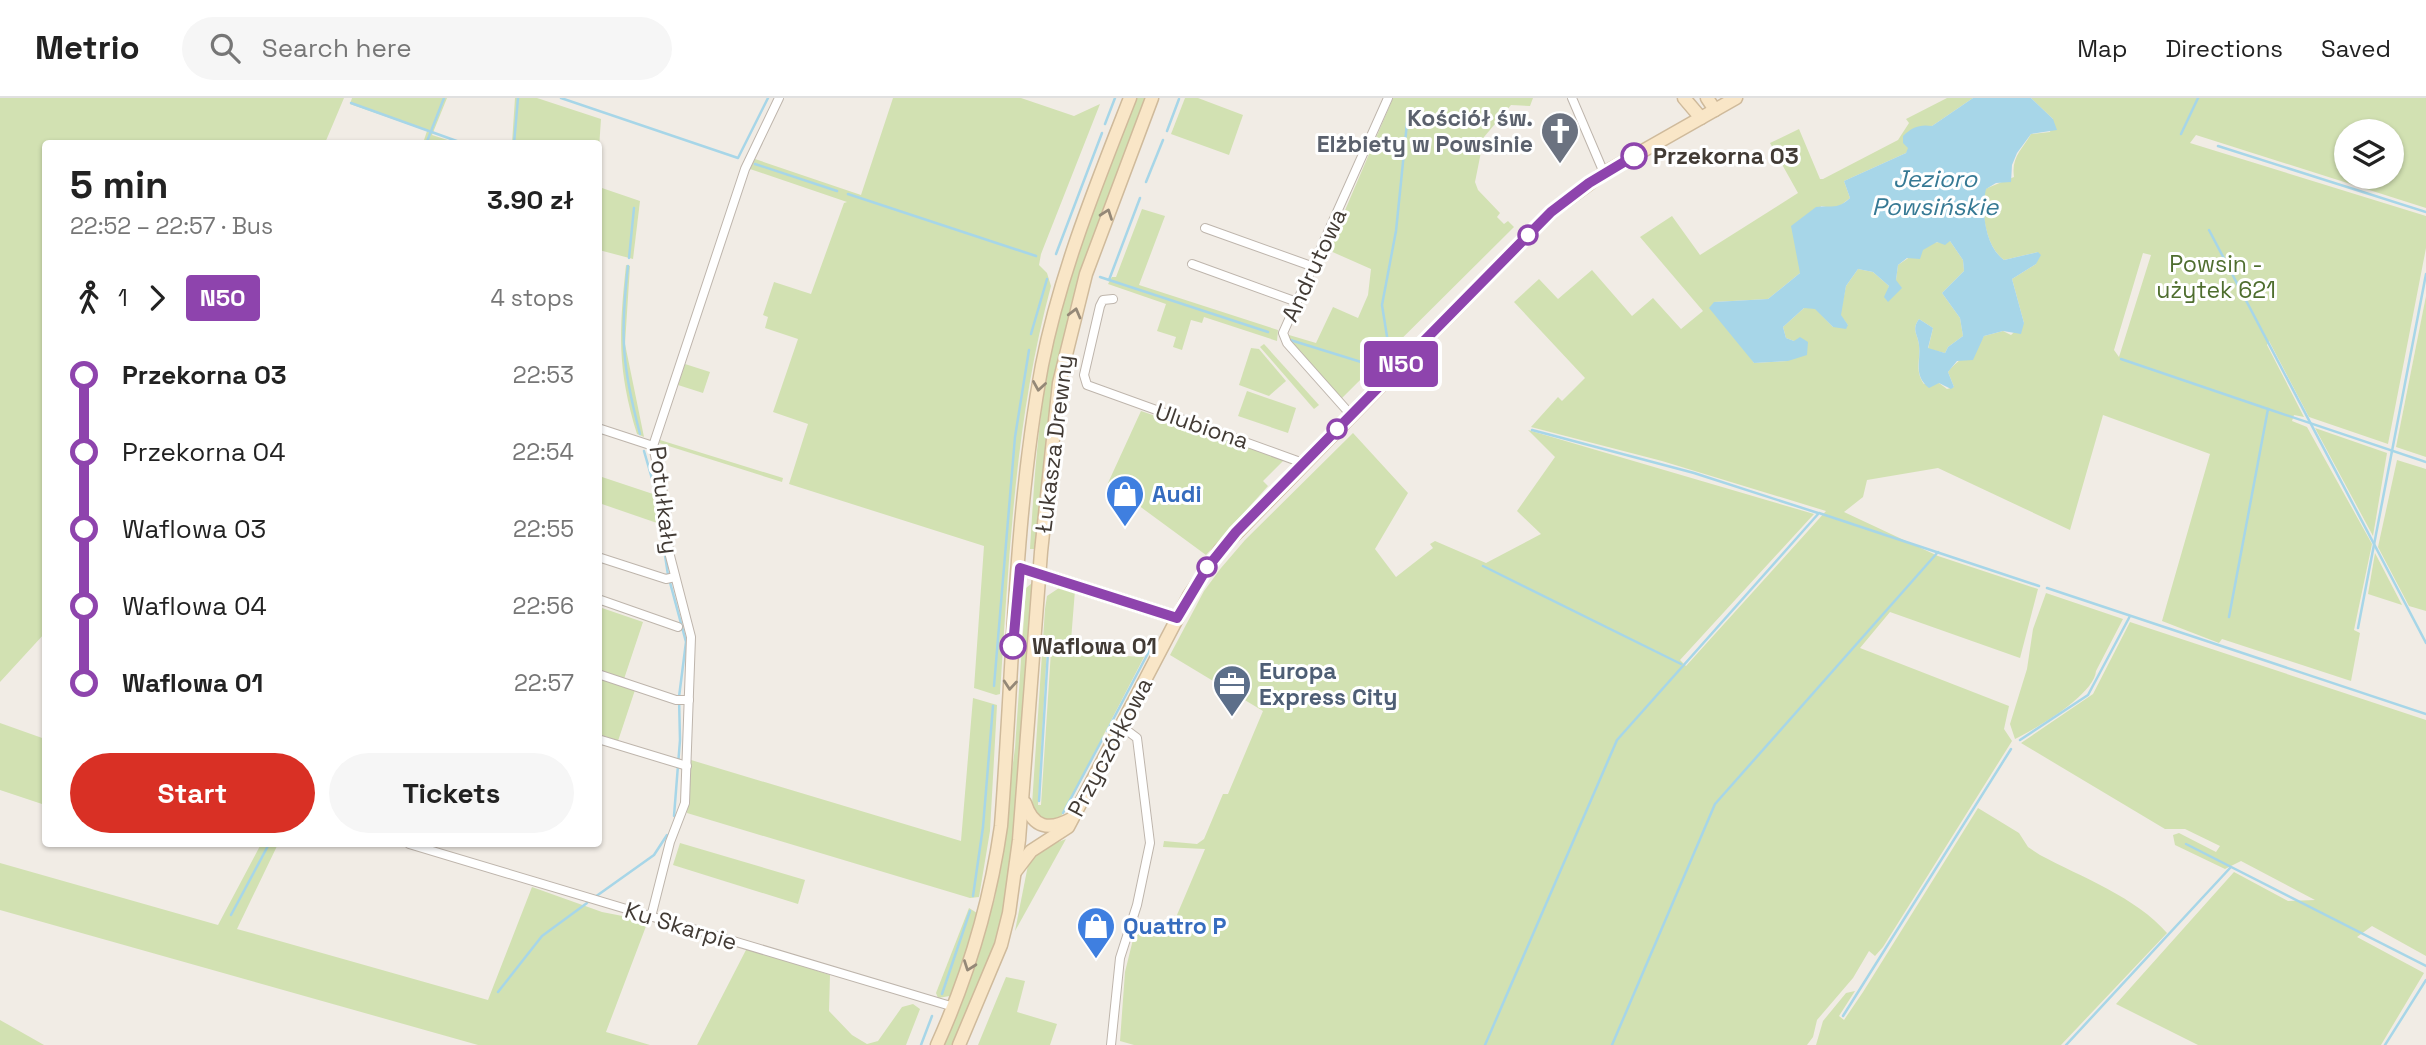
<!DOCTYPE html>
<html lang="en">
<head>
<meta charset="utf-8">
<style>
  :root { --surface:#fff; --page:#f6f6f6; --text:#222; --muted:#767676; --line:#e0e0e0; --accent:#d93025 }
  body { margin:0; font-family:"Space Grotesk",sans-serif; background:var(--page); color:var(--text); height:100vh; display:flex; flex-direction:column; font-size:26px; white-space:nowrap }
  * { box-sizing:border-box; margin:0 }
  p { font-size:23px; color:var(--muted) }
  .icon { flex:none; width:38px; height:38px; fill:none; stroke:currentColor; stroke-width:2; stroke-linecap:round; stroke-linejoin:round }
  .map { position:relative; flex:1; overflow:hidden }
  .panel { position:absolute; left:42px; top:42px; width:560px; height:707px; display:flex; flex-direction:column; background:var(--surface); border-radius:7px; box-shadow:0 2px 5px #0004 }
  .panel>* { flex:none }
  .badge { padding:0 14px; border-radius:5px; font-size:24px; line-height:46px }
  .buttons { position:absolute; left:2334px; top:21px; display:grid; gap:14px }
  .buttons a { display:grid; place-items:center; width:70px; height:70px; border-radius:50%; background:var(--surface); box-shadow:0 2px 5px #0004; font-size:35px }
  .map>.badge { position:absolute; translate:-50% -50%; box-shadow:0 0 0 4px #fff }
  .legs { display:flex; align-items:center; gap:10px; height:77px; padding:0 28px; font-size:23px }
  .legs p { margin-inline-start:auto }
  .head { display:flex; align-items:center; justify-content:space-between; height:119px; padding:0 28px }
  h1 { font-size:38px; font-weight:700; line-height:52px }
  .cta { display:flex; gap:14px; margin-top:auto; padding:14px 28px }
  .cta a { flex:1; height:80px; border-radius:42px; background:var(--accent); color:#fff; font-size:28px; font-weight:700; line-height:80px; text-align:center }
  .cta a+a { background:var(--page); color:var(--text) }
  ul { padding:0 28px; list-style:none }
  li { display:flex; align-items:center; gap:24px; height:77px; font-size:26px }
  li i { display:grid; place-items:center; width:10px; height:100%; margin:0 9px; background:currentColor }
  li i::after { content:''; width:18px; height:18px; margin:-9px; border:5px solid; border-radius:50%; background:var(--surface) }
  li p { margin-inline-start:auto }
  li:first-child i { background:linear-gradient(#0000 50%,currentColor 0) }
  li:last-child i { background:linear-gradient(currentColor 50%,#0000 0) }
  header { display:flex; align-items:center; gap:42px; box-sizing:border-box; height:98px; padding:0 35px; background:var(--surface); border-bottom:2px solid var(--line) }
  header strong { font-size:33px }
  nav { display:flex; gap:38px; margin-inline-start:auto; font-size:24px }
  .search { width:490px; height:63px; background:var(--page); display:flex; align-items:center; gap:18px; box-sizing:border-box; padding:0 24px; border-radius:38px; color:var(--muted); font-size:26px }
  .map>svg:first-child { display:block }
  .green { fill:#d2e1b2; fill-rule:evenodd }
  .water { fill:#a7d6e8 }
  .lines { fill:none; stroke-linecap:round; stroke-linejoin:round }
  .stream { stroke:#a7d6e8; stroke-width:2.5 }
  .street-casing { stroke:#beb5ac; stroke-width:10 }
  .secondary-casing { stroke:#cfba9b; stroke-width:15 }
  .street { stroke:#fff; stroke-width:8 }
  .secondary { stroke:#f9e6c7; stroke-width:12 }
  .oneway { stroke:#948877 }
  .line-1-casing { stroke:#fff; stroke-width:16 }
  .line-1 { stroke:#8e44ad; stroke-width:10 }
  .stop-1-dot { fill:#fff; stroke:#8e44ad; stroke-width:3.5 }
  .labels { text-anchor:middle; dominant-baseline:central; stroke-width:6; stroke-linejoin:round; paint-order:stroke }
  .worship-label { font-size:23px; font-weight:bold; fill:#5b616d; stroke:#fff; text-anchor:end }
  .stop-label { font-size:23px; font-weight:bold; fill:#423b35; stroke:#fff; text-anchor:start }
  .park-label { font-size:23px; fill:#4f6e2f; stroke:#fff }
  .street-label { font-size:23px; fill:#423b35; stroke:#fff }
  .shop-label { font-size:23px; font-weight:bold; fill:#366cbe; stroke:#fff; text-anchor:start }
  .service-label { font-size:23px; font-weight:bold; fill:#4e5e75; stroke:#fff; text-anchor:start }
  .water-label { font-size:24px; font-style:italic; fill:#367994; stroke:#fff }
</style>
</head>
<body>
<header>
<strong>Metrio</strong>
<div class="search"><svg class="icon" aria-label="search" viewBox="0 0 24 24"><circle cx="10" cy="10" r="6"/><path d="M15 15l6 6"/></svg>Search here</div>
<nav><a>Map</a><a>Directions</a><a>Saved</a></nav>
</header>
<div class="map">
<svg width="2426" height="947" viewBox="0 0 2426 947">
  <rect width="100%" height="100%" fill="#f1ece5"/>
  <g class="green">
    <polygon points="0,0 344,0 325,45 46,46 45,535 0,584"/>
    <polygon points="352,0 447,0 432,37 457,45 423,45 427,33 350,6"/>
    <polygon points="515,0 537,0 601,21 599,50 598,46 512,45"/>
    <path d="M893,0H1021L1074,18L1100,6L1041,156L1039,167L1047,175L1051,188C1015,321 1009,459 1000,596L996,597L974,590L984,448L789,386L808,326L773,314L798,241L765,230L768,219L763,217L774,184L811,196L844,105L847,104L750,71L755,61L861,97Z"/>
    <path d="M1137,0H1147C1120,74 1087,148 1067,225C1048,299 1043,376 1037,451H1030C1034,385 1038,319 1051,254C1068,166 1105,83 1137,0Z"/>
    <polygon points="1185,0 1198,0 1243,17 1229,57 1171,36"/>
    <polygon points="1393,0 1533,0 1530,8 1511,7 1484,39 1475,84 1478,92 1500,115 1497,119 1504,126 1508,123 1514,129 1341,301 1287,242 1289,237 1316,245 1333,209 1358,220 1368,197 1371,171 1328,152"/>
    <path d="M1947,0H1973L1932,28L1906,55L1844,83L1850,100L1836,111L1821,108L1800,175L1768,201L1714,204L1754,265L1788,263L1794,243L1786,240L1783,229L1804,210H1815L1833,229L1848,227L1840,217L1846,188L1858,171L1873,174L1889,188L1886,202L1896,182L1898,167L1930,145L1950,143L1963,162L1964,173L1942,195L1960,220L1963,238L1948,249L1945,255L1928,251L1933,230L1919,221C1911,232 1918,236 1919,247C1921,261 1914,272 1924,286L1939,285L1947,291L1954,289L1948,274C1961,257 1972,259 1984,238L2003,233L2011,237L2024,225L2012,181L2036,166L2038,154L2004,162C1985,148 1981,114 1985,91L2014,79C2011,59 2022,52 2031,36L2050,34L2053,21L2031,0H2426V110L2196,37L2190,45L2426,118V150L2388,346L2309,319L2269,243L2267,247L2304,319L2294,317L2292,323L2307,329L2372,446L2354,532L2360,535L2351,583L2222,541L2219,545L2162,523L2210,356L2103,317L2070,432L1938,370L1867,382L1863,399L1844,414L1938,458L2038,491L2020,560L1890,514L1860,550L2009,608L2004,631L2012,643L1883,849L1875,858L1869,853L1853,880L1817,922L1813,939L1807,947H1134L1120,943L1125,874L1138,821L1171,831L1205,751L1163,749L1164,743L1197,746L1204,741L1223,696H1228L1263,613L1170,557L1204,493L1221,470L1245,442L1353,335L1408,395L1375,451L1396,479L1433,450L1430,446L1435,443L1486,465L1541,436L1517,413L1555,359L1528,332L1814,416L1680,562L1686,568L1826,413L1662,363L1531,329L1558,299L1562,303L1585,280L1514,204L1539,181L1558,201L1592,172L1632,218L1653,200L1681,231L1703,213L1640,139L1672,118L1700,157L1798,95L1770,45L1799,31L1820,81H1823L1898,42L1909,25L1906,21ZM2347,33H2392V79H2347ZM2143,155L2151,157L2119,259L2114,252Z"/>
    <polygon points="599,89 640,103 633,161 599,152"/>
    <polygon points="1142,111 1165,118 1139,187 1278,232 1277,243 1204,219 1202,225 1191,222 1182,252 1173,249 1176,239 1157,233 1166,206 1108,186 1112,179 1116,179"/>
    <path d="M626,167L630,168L625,246L644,339L637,336C617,271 619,234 626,167Z"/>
    <polygon points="2426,198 2426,359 2396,349"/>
    <polygon points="1264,246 1319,307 1314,311 1260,249"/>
    <polygon points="1251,250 1259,251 1286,283 1269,298 1239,287"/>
    <polygon points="685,266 710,274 703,295 678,287"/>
    <polygon points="1247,293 1296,310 1288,335 1238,318"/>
    <polygon points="1141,313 1284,362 1263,383 1268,388 1206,457 1108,385"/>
    <polygon points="2315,330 2387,355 2373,438"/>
    <polygon points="660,342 783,380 782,384 659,345"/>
    <polygon points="2397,362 2426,371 2426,513 2409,508 2378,449"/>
    <polygon points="599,378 653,396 657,425 599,405"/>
    <polygon points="2375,455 2402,507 2368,496"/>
    <polygon points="1032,485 1016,715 1001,829 953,947 942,947 966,893 995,800 1015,650 1026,490"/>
    <path d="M1062,488L1075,492L1070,555L1144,559L1062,717L1055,724L1037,721L1032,707L1045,511L1047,498ZM1047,551L1051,553L1041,707H1038Z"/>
    <path d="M2046,495L2123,521L2096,573C2094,597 2037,630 2015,641L2010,626L2027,571L2033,531Z"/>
    <polygon points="599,509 643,524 624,581 599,572"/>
    <polygon points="2130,524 2426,622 2426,858 2372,828 2357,839 2424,875 2381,947 2198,947 2116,906 2234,774 2288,803 2315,802 2241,763 2225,771 2175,747 2173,737 2179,735 2216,754 2220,748 2185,731 2165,731 2021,645 2093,596"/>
    <polygon points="599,580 635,592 618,643 599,636"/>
    <polygon points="973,600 997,607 990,733 979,799 970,800 687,715 691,662 961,743"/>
    <polygon points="0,625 45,641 45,707 0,692"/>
    <path d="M1978,710L2019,735L2028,749L2040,757C2081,779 2136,799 2167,835L2061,947H1816L1823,923L1846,895L1855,893L1839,918L1844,922L1863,894Z"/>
    <polygon points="1066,741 1015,833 1029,762 1045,749"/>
    <polygon points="680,745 805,782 798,806 673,767"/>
    <polygon points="261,746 278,746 237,831 488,902 532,789 602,814 648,823 606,934 650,947 478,947 0,812 0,765 218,827"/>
    <polygon points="969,810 977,815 963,869 950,898 938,900 936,895"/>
    <polygon points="747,850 830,877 829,913 852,937 867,946 878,943 902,909 913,906 920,911 906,947 697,947"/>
    <polygon points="1006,879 1025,883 1017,914 1057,926 1050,947 978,947"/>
    <polygon points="0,922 44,947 0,947"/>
  </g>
  <path class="water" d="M1973,0H2031L2053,21L2057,32L2031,36L2017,55L2012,67L2011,84L1996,85L1986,91C1981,113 1985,148 2004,162L2038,154L2041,157L2036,166L2012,181L2024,225L2021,236L2003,233L1984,238L1973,262L1957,263L1948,274L1954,289L1951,291L1939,285L1929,290C1913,277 1921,265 1919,247C1918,236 1911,232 1919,221L1933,230L1928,250L1945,255L1948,249L1963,238L1960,220L1942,195L1964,173L1963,162L1950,143L1945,147L1937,144L1923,152L1920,161L1907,160L1898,167L1896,182L1902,190L1888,204L1884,199L1889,188L1873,174L1858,171L1846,188L1841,217L1848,227L1846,231L1833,229L1815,211L1804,210L1783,229L1786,240L1794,243L1800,239L1808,244L1807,257L1788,263L1754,265L1709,210L1714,204L1768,201L1800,175L1791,128L1816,109C1832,107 1837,112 1850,100L1844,83L1906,55L1908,50L1903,45V38C1912,29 1920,26 1932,28Z"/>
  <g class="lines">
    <g class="stream">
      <polyline points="561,0 738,60 768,0"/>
      <polyline points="351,5 465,46"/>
      <polyline points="1105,26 1115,0"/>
      <polyline points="1167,33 1179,1"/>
      <polyline points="2181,36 2198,0"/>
      <polyline points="426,46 444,0"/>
      <polyline points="514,46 518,0"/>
      <polyline points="2218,48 2426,114"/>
      <polyline points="755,66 837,93"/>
      <polyline points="1146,84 1163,42"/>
      <polyline points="848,96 1036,158"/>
      <polyline points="2209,132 2426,545"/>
      <polyline points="1056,156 1102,35"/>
      <polyline points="629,160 634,110"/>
      <path d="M628,168C620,238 622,268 640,336"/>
      <polyline points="1100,179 1268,234"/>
      <polyline points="1109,182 1140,100"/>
      <polyline points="1031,236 1047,181"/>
      <polyline points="1287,241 1374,268"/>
      <polyline points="1389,251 1382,207 1396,133 1407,25"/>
      <polyline points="2121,261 2268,311"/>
      <polyline points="1532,332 1694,375 1818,415"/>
      <polyline points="644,353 655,391 668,477 686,544 679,599 680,642 674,718"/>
      <polyline points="1483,468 1681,566"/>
      <polyline points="2047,490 2426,616"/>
      <polyline points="2229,519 2268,311 2426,364"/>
      <polyline points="2358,530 2426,176"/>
      <polyline points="994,588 1015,339 1029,252"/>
      <polyline points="1107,633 1156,540"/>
      <polyline points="2020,642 2088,597 2130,518"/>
      <polyline points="1039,703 1048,554"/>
      <polyline points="1063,715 1103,640"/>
      <polyline points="2186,746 2426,868"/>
      <polyline points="973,798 983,729 993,608"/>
      <polyline points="595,799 654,757 667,737"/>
      <polyline points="231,817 269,746"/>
      <polyline points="498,894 542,838 587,805"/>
      <polyline points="942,896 970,813"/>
      <polyline points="1843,918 2011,651"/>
      <polyline points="921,947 932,918"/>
      <polyline points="1485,947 1617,642 1819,415 2039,488"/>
      <polyline points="1612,947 1715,706 1938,454"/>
      <polyline points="2066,947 2230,770"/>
      <polyline points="2385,947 2426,882"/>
    </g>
    <defs>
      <g id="street">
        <polyline points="1572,0 1604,75"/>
        <polyline points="1205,130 1314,169"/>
        <polyline points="1192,166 1297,204"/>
        <polyline points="1113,201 1103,202 1100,208 1084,277 1087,287 1303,365"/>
        <polyline points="1351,317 1287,245 1283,235 1388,0"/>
        <polyline points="598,330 653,348"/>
        <polyline points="598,459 666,481 675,479"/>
        <polyline points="598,501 678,529"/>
        <polyline points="598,576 676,602 689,602"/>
        <polyline points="598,641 687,668"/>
        <polyline points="409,746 954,909"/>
        <polyline points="651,819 670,744 685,705 691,539 669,454 666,409 653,348 745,71 779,0"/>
        <polyline points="1111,947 1120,860 1137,807 1150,745 1137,640 1121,628"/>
      </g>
      <g id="secondary">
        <polyline points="1684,0 1701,20"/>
        <polyline points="1707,0 1715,12"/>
        <polyline points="1020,470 1177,520"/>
        <path d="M1025,705C1033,730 1049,733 1071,721"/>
        <polyline points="1015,774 1031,753 1068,729 1189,498 1220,452 1551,114 1604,75 1736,0"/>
        <path d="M937,947C969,876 990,805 1001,728C1013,575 1014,418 1042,267C1060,175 1096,87 1130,0"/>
        <polyline points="959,947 1001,847 1009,815 1019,742 1041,454 1059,285 1086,176 1152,0"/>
      </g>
    </defs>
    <use href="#street" class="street-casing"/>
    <use href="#secondary" class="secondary-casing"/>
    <use href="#street" class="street"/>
    <use href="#secondary" class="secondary"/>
  </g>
  <defs><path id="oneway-chevron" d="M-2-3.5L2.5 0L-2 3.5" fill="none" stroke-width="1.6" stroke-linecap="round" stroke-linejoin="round" transform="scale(1.75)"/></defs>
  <g class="oneway">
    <use href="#oneway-chevron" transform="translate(1107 116) rotate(-70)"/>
    <use href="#oneway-chevron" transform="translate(1075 215) rotate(-75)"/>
    <use href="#oneway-chevron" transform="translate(1039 288) rotate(99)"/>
    <use href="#oneway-chevron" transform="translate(1010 587) rotate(95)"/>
    <use href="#oneway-chevron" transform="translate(969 868) rotate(110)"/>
  </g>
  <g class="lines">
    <defs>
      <polyline id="line-1" points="1013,548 1020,470 1177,520 1207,470 1236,434 1551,114 1589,85 1634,58"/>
    </defs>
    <use href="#line-1" class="line-1-casing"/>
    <use href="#line-1" class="line-1"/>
  </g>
  <defs>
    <symbol id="church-pin" viewBox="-11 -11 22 30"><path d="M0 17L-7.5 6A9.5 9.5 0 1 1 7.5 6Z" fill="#6b7280" stroke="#fff"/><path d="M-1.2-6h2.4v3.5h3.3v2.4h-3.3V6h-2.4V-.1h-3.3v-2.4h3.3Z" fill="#fff"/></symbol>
    <symbol id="shop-pin" viewBox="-11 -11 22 30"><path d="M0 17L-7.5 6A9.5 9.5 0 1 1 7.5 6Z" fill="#3f7fe0" stroke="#fff"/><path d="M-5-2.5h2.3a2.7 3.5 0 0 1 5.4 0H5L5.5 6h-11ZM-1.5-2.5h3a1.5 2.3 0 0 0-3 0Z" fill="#fff"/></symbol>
    <symbol id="office-pin" viewBox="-11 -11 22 30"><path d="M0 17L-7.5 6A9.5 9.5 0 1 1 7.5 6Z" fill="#5c6f8a" stroke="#fff"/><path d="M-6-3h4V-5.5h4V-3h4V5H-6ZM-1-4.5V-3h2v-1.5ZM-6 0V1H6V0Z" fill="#fff"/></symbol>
  </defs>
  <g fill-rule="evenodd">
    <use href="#church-pin" x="1538" y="11" width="44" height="60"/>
    <use href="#shop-pin" x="1103" y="374" width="44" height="60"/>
    <use href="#office-pin" x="1210" y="564" width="44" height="60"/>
    <use href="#shop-pin" x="1074" y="806" width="44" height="60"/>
  </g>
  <g class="stop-1-dot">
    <circle cx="1634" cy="58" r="12"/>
    <circle cx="1528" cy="137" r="9"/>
    <circle cx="1337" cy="331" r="9"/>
    <circle cx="1207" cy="469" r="9"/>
    <circle cx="1013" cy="548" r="12"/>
  </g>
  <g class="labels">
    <g class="worship-label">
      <text x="1533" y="20">Kościół św.<tspan x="1533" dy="26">Elżbiety w Powsinie</tspan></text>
    </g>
    <g class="stop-label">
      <text x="1653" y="58">Przekorna 03</text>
      <text x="1032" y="548">Waflowa 01</text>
    </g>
    <g class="park-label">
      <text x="2216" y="166">Powsin -<tspan x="2216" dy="26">użytek 621</tspan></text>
    </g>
    <g class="street-label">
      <text transform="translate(1314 167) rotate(-65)">Andrutowa</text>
      <text transform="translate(1202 328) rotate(19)">Ulubiona</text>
      <text transform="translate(1054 346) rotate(-83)">Łukasza Drewny</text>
      <text transform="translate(664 402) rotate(83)">Potułkały</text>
      <text transform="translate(1110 649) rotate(-62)">Przyczółkowa</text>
      <text transform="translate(681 828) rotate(17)">Ku Skarpie</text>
    </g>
    <g class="shop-label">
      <text x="1152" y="396">Audi</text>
      <text x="1123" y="828">Quattro P</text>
    </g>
    <g class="service-label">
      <text x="1259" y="573">Europa<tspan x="1259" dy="26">Express City</tspan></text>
    </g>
    <g class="water-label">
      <text x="1935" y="80">Jezioro<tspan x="1935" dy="28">Powsińskie</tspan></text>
    </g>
  </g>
</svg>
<div class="buttons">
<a><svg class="icon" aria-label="layers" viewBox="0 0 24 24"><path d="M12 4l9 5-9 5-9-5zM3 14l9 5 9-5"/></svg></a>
</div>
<b class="badge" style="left:1401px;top:266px;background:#8e44ad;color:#fff">N50</b>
<section class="panel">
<div class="head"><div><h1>5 min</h1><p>22:52 – 22:57 · Bus</p></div><b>3.90 zł</b></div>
<div class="legs"><svg class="icon" aria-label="walk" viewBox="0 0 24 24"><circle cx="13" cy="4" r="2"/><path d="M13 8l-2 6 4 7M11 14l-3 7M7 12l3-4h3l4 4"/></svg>1<svg class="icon" aria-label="forward" viewBox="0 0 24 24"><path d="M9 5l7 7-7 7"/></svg><b class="badge" style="background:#8e44ad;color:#fff">N50</b><p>4 stops</p></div>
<ul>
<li><i style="color:#8e44ad"></i><b>Przekorna 03</b><p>22:53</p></li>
<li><i style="color:#8e44ad"></i><span>Przekorna 04</span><p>22:54</p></li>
<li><i style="color:#8e44ad"></i><span>Waflowa 03</span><p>22:55</p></li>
<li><i style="color:#8e44ad"></i><span>Waflowa 04</span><p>22:56</p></li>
<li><i style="color:#8e44ad"></i><b>Waflowa 01</b><p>22:57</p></li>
</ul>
<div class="cta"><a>Start</a><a>Tickets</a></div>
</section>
</div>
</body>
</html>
